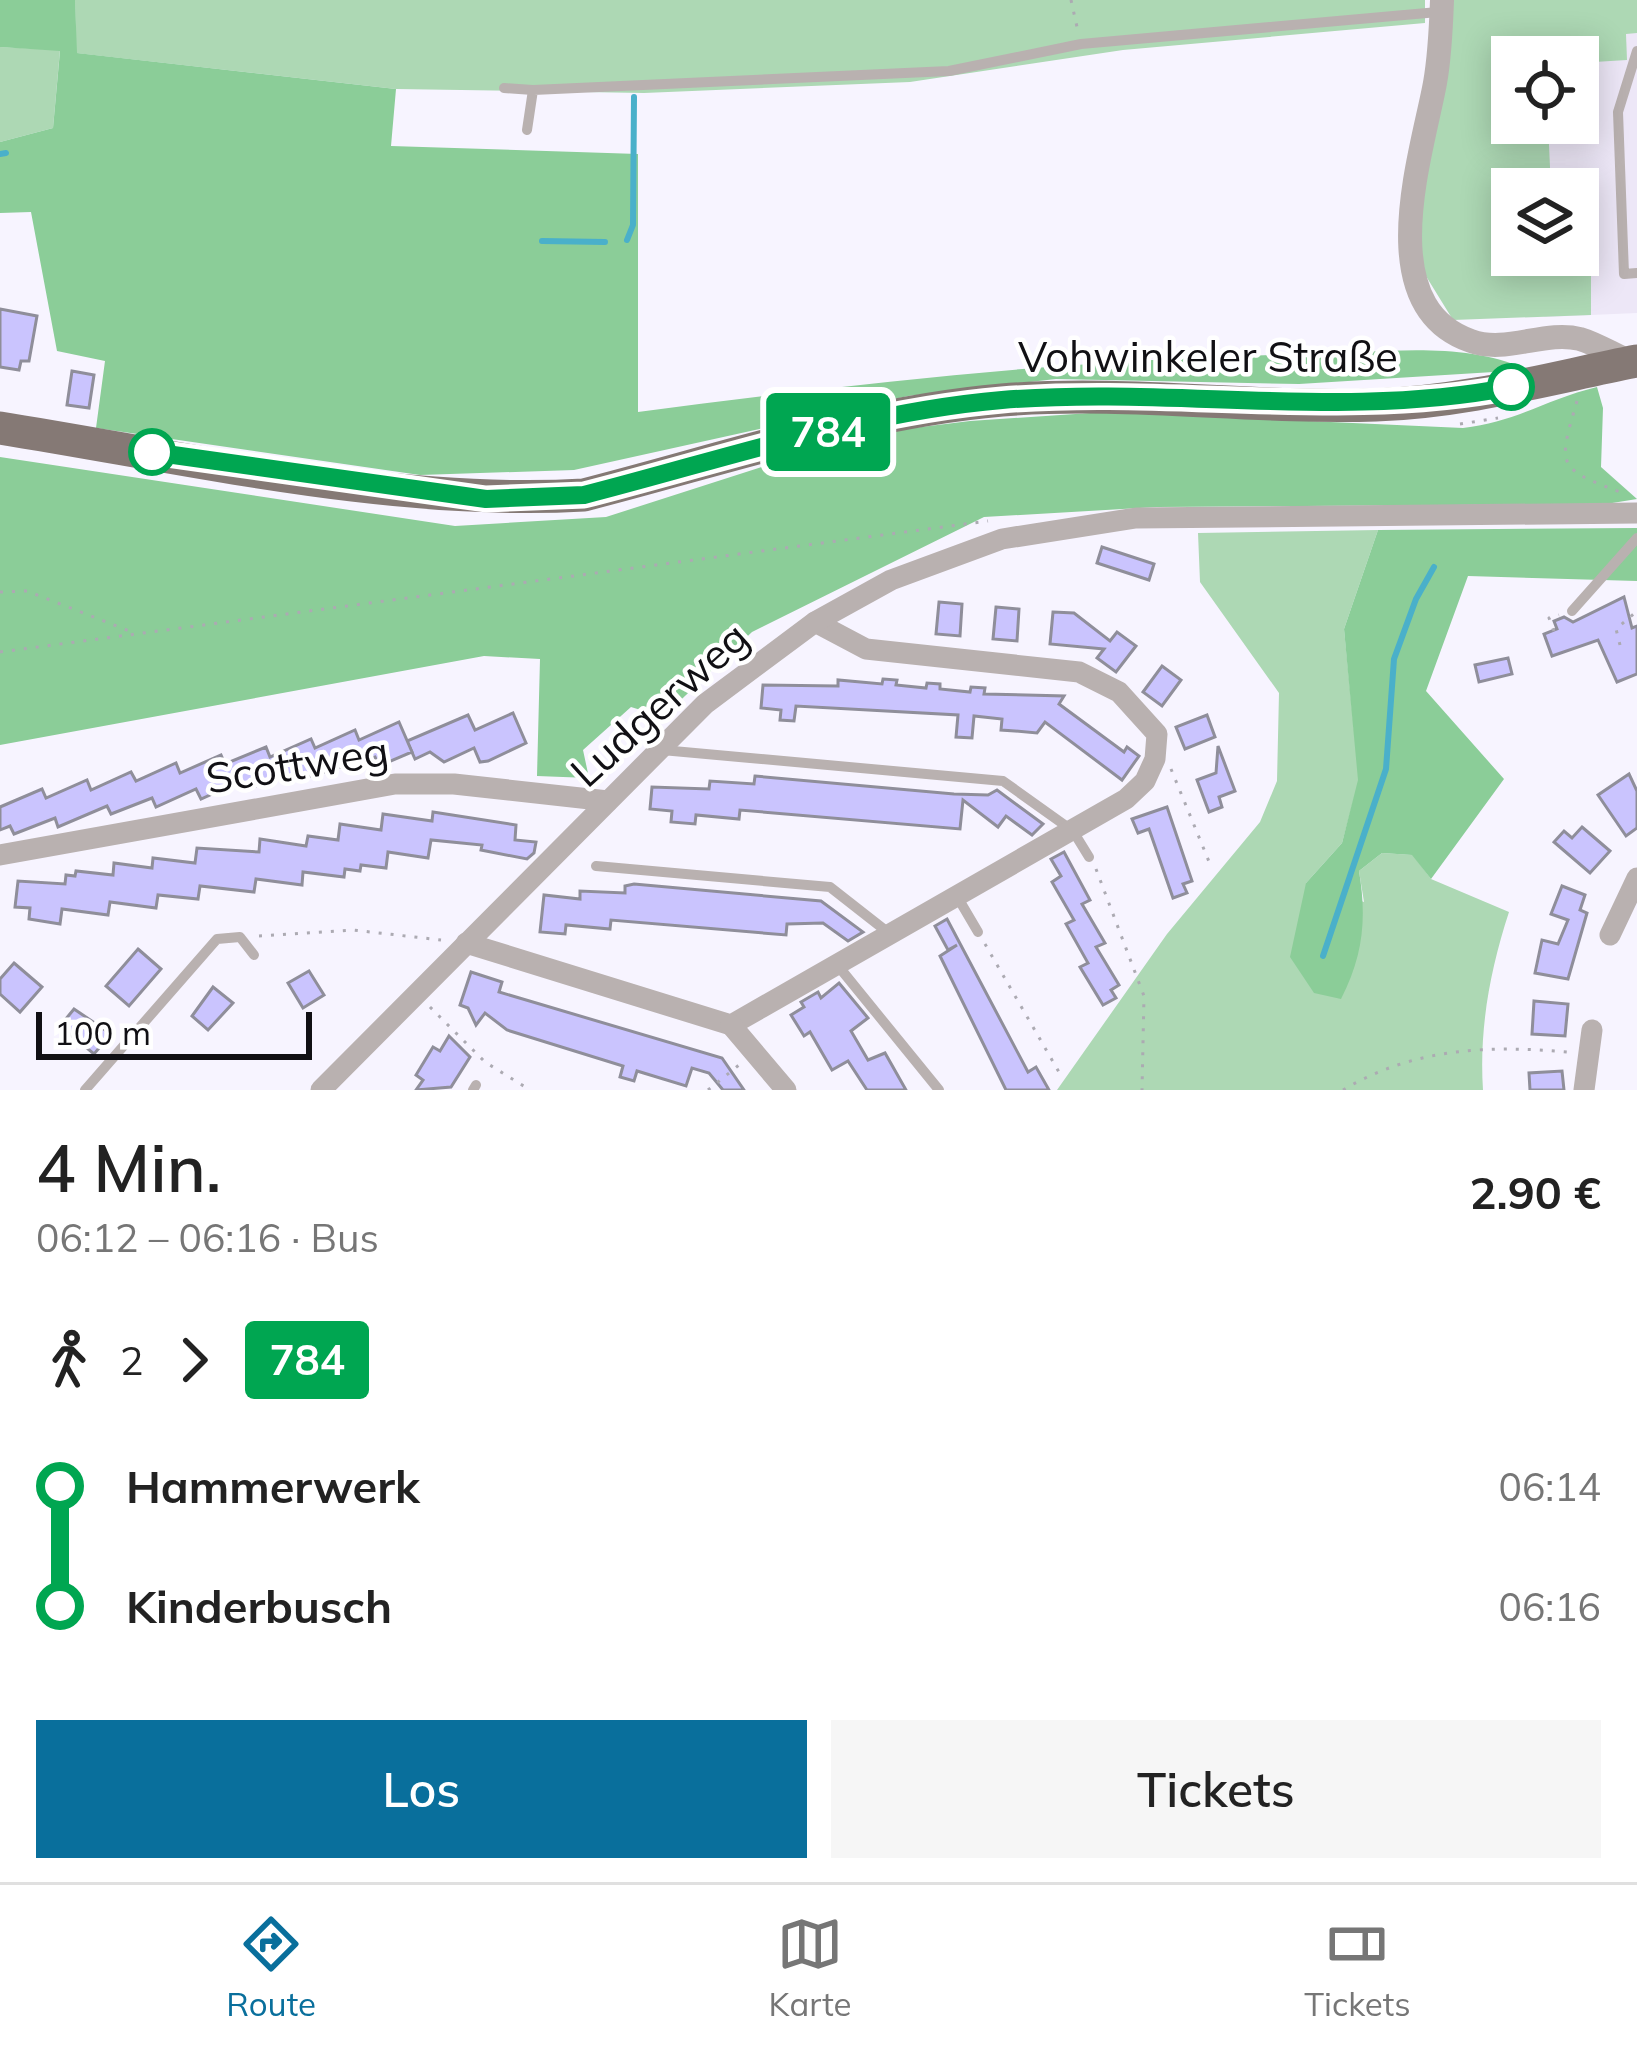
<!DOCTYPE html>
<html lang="de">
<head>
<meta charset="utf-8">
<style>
  :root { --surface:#fff; --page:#f6f6f6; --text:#222; --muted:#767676; --line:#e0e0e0; --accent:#096f9c }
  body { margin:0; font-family:Mulish,sans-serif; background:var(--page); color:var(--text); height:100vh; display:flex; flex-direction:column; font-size:45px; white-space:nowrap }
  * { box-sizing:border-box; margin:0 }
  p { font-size:39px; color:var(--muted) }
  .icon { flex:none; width:66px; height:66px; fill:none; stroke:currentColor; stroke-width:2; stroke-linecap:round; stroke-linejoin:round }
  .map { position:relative; height:1090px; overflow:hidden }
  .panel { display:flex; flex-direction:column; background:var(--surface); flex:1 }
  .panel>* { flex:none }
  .badge { padding:0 24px; border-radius:9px; font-size:42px; line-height:78px }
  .fabs { position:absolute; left:1491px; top:36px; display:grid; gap:24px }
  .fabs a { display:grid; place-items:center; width:108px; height:108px; border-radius:0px; background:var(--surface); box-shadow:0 6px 30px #0003; font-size:60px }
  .scale { position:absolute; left:36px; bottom:30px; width:276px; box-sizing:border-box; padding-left:12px; border:6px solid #111014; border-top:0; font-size:33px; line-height:42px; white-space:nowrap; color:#111014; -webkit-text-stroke:9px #fff; paint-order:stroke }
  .map>.badge { position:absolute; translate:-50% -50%; box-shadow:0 0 0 6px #fff }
  .legs { display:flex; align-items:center; gap:18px; height:132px; padding:0 36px; font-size:39px }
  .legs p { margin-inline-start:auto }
  .summary { display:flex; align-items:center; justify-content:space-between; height:204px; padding:0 36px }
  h1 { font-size:66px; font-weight:600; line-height:90px }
  .button { display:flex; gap:24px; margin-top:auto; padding:24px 36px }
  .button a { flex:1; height:138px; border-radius:0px; background:var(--accent); color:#fff; font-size:48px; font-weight:600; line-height:138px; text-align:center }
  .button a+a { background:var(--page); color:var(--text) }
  ul { padding:0 36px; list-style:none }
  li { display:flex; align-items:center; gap:42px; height:120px; font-size:45px }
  li i { display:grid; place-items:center; width:18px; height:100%; margin:0 15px; background:currentColor }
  li i::after { content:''; width:30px; height:30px; margin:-15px; border:9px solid; border-radius:50%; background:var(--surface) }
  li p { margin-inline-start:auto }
  li:first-child i { background:linear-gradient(#0000 50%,currentColor 0) }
  li:last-child i { background:linear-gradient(currentColor 50%,#0000 0) }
  .dock { display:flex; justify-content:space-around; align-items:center; height:168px; border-top:3px solid var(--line); background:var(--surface); font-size:33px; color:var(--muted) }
  .dock a { display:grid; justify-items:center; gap:6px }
  .dock .active { color:var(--accent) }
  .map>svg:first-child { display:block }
  .built { fill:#ede7f7; fill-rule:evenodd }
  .green { fill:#add8b4 }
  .forest { fill:#8bcd98 }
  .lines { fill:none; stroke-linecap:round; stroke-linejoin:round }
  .stream { stroke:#4ab0ca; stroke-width:6 }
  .building { fill:#cac4fe; stroke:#8f8e9a; stroke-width:3 }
  .path { stroke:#acaab2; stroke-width:3; stroke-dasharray:3 9; stroke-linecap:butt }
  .service { stroke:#b9b1b0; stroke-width:10 }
  .minor { stroke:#b9b1b0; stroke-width:21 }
  .tertiary { stroke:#b9b1b0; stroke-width:24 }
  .primary { stroke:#857975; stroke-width:33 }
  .line-1-casing { stroke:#fff; stroke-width:27 }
  .line-1 { stroke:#00a651; stroke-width:18 }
  .stop-1-dot { fill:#fff; stroke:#00a651; stroke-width:6 }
  .labels { text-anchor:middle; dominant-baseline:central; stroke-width:9; stroke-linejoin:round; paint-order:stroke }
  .street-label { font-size:42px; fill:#111014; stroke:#fff }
</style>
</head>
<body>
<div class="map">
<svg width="1637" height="1090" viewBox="0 0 1637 1090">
  <rect width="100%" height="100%" fill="#f7f4ff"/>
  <path class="built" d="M1637,0V313L1545,317L1418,225L1448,69ZM1512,57H1578V123H1512ZM1512,189H1578V255H1512Z"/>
  <g class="green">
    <polygon points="75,0 1425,0 1425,23 1123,50 910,82 644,93 396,89 76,53"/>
    <polygon points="1453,0 1637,0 1637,33 1626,34 1627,60 1578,63 1578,57 1512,57 1512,123 1548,123 1551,189 1512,189 1512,255 1591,257 1591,315 1453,320 1421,268 1418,225"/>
    <polygon points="0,47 60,50 53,128 0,142"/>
    <path d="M1378,530L1344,629L1359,780L1342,843L1306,883L1364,902L1359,871L1382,853L1413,855L1431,879L1509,912C1490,970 1479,1029 1483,1090H1057L1167,934L1260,822L1277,781L1279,693L1200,582L1198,533Z"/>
  </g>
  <g class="forest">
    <path d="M0,0H75L77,53L396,89L391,146L638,154V412C863,382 1084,358 1312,354C1382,353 1463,340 1528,370L1299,384L1056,379L908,396L574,470L420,475L96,428L105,361L57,351L31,212L0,213V142L53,128L60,51L0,47Z"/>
    <path d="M1597,387L1603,408L1601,467L1637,499L1606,504L1157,507L984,517L752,632L663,717L631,707L583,750L589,778L537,776L540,659L484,656L0,745V457L455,526L606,517L815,450L897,430L970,421L1105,412L1463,428C1516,422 1547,399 1597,387Z"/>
    <path d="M1637,528V581L1468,576L1426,691L1504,779L1431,879L1412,855L1382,853L1359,871C1367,919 1363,956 1341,999L1314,993L1290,957L1306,883L1342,843L1358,780L1344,629L1378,530Z"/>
  </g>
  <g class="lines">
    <g class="stream">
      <polyline points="0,154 6,153"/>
      <polyline points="627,240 633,225 634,97"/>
      <polyline points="542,241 605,242"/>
      <polyline points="1323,956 1386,769 1394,659 1416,599 1434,567"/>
    </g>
  </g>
  <g class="building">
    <polygon points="0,309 37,316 29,361 21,361 19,370 0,367"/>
    <polygon points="72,371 94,375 89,408 67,405"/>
    <polygon points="1102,547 1154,564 1149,580 1097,563"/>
    <polygon points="1624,597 1632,628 1637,626 1637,674 1617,682 1598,640 1552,656 1544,634 1557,629 1554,621 1564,617 1573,622"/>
    <polygon points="939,602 962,604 960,636 936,634"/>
    <polygon points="996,607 1019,609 1017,641 993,639"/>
    <polygon points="1053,612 1074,613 1110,641 1117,632 1136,646 1116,672 1097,658 1104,649 1050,644"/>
    <polygon points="1508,658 1512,674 1479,682 1475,665"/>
    <polygon points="1162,666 1181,680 1162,706 1143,692"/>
    <polygon points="883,679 897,680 896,685 926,688 927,683 940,684 940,689 970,692 971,687 985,688 984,694 1064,696 1059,704 1124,752 1127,747 1139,756 1122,780 1045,722 1037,733 1015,731 1001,730 1002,719 974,716 972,738 956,737 958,715 796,706 794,721 780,720 781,710 761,708 763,685 838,686 838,680 882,684"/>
    <polygon points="513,713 526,743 488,761 480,762 474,748 444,762 430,752 415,759 407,741 468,715 475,730"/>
    <polygon points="1207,715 1215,737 1185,749 1176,727"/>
    <polygon points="399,722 412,752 379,766 375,757 290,782 279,777 245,790 241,781 201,799 196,789 156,807 152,798 111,814 107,806 58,827 55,818 14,834 10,826 0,830 0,807 42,789 46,798 87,780 91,790 131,772 136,781 176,763 180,773 221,755 225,764 266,747 270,757 311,739 315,748 355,730 359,740"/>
    <polygon points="1218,746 1235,791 1219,797 1222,807 1209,812 1197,780 1216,773"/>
    <polygon points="1629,774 1637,791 1637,828 1626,836 1598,795"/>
    <polygon points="755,776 954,794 988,795 997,790 1043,824 1032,835 1006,816 998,827 963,800 960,829 740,810 739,819 696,815 695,824 671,822 672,811 650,809 652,787 709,789 710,781 754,784"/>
    <polygon points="1167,807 1192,881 1183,884 1187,893 1173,898 1149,829 1138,833 1132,819"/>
    <polygon points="433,812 516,825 515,840 536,842 534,853 527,859 481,850 482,845 431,840 428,858 388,852 386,868 361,865 360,871 345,869 344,877 303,872 302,885 256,879 254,892 200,886 198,899 158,895 156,908 110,902 108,915 62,909 60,924 29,919 30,908 15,907 18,881 65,884 66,875 75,876 76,871 113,875 114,863 152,868 153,858 195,863 197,848 259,852 260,839 306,846 308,836 338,840 340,824 381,830 383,814 432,821"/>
    <polygon points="1582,827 1610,851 1590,873 1554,842 1564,831 1572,838"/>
    <polygon points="1064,852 1090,900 1082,904 1105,943 1096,947 1119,985 1111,990 1116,998 1103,1005 1080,967 1088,963 1066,924 1074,920 1052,882 1061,876 1051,859"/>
    <polygon points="634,884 821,901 863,932 848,941 823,923 787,924 786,935 611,920 610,929 566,925 565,934 540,932 544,895 580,899 580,891 625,893 625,886"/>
    <polygon points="1562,886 1585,895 1580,910 1587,913 1568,979 1535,973 1542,940 1558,944 1568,920 1551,914"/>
    <polygon points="947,919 1028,1072 1036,1067 1049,1090 1006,1090 940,956 957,945 948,950 935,926"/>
    <polygon points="138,949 161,969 129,1006 106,986"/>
    <polygon points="14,963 42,987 20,1012 0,994 0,979"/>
    <polygon points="309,971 324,995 303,1008 288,983"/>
    <polygon points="471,972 502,982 499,992 722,1058 744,1090 723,1090 709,1073 692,1068 686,1086 637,1071 634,1081 620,1077 623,1066 507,1030 485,1013 476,1025 468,1008 460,1005"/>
    <polygon points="839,983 868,1018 851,1031 868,1060 885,1053 906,1090 867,1090 848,1061 832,1070 810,1032 804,1036 791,1015 804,1007 801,1002 818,992 821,998"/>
    <polygon points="213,987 233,1003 208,1030 192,1016"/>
    <polygon points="1534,1001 1568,1004 1565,1036 1532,1034"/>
    <polygon points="74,1009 111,1034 94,1054 60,1026"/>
    <polygon points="449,1036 470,1057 451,1087 416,1090 423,1080 416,1075 433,1047 440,1051"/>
    <polygon points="1562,1071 1564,1090 1530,1090 1529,1073"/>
  </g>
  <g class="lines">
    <g class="path">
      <polyline points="1071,0 1077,27"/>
      <path d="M1577,401C1558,466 1556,468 1620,492"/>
      <polyline points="1460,424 1498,418"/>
      <polyline points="0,592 27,591 132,632"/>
      <polyline points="1554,631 1549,618 1559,615"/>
      <polyline points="1620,645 1616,629 1637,611"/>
      <polyline points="0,652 988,521"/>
      <polyline points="1171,769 1210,864"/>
      <polyline points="1096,869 1144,996 1142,1090"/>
      <polyline points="259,936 353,930 441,940"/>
      <polyline points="985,944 1063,1079"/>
      <polyline points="430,1007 485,1062 530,1090"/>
      <polyline points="708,1090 739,1065"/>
      <path d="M1343,1090C1413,1048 1488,1045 1567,1052"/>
    </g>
    <g class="service">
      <polyline points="1637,51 1618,112 1624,274 1637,273"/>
      <polyline points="504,88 533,90"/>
      <polyline points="527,130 533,90 949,71 1081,44 1438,12"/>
      <polyline points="1572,611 1637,538"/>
      <polyline points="662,750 1003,781 1073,831 1089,857"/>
      <polyline points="596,866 830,887 890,934"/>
      <polyline points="958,898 978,932"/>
      <polyline points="839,967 939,1090"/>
      <polyline points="85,1090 217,939 240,937 254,955"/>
      <polyline points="473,1090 476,1085"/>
    </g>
    <g class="minor">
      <polyline points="0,855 395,784 454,784 608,801"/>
      <polyline points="1610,935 1637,878"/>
      <polyline points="466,943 731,1025 1126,799 1145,781 1155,759 1157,734 1119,692 1079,672 866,649 815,622"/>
      <polyline points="731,1025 786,1090"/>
      <polyline points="321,1090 705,704 815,622 891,580 1002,539 1136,518 1637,513"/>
      <polyline points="1584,1090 1592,1030"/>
    </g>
    <path class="tertiary" d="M1442,0C1441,28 1440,55 1435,83C1422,154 1370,306 1471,341C1506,354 1545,330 1580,339C1597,344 1614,355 1631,362"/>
    <path class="primary" d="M0,428C188,458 393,506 584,495C721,460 861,412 1002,400C1127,390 1251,409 1376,405C1465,402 1551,378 1637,361"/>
  </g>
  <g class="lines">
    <defs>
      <path id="line-1" d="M152,452L486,499L584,495C721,460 861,412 1002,400C1172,386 1342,420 1511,387"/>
    </defs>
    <use href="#line-1" class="line-1-casing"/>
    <use href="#line-1" class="line-1"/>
  </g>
  <g class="stop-1-dot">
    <circle cx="1511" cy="387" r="21"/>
    <circle cx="152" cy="452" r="21"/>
  </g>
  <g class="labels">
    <g class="street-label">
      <text x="1208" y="356">Vohwinkeler Straße</text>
      <text transform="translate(659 704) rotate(-42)">Ludgerweg</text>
      <text transform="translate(297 764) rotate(-9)">Scottweg</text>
    </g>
  </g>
</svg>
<div class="fabs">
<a><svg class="icon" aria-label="locate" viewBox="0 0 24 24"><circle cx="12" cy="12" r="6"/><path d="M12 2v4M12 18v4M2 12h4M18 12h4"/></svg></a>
<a><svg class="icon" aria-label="layers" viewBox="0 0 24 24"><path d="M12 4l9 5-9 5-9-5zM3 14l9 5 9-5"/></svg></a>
</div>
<div class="scale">100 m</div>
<b class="badge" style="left:828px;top:432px;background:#00a651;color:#fff">784</b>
</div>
<section class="panel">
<div class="summary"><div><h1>4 Min.</h1><p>06:12 – 06:16 · Bus</p></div><b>2.90 €</b></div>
<div class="legs"><svg class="icon" aria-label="walk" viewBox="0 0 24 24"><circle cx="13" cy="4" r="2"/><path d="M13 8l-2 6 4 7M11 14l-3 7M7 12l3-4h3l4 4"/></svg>2<svg class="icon" aria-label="forward" viewBox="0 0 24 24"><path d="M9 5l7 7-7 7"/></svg><b class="badge" style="background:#00a651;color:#fff">784</b></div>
<ul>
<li><i style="color:#00a651"></i><b>Hammerwerk</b><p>06:14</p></li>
<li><i style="color:#00a651"></i><b>Kinderbusch</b><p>06:16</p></li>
</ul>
<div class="button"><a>Los</a><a>Tickets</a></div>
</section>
<nav class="dock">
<a class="active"><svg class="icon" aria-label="directions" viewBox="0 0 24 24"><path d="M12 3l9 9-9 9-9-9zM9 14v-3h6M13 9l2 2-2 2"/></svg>Route</a>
<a><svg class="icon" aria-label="map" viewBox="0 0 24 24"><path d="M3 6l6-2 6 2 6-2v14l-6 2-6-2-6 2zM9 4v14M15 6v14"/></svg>Karte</a>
<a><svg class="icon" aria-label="tickets" viewBox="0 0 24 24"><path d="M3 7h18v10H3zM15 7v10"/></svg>Tickets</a>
</nav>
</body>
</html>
